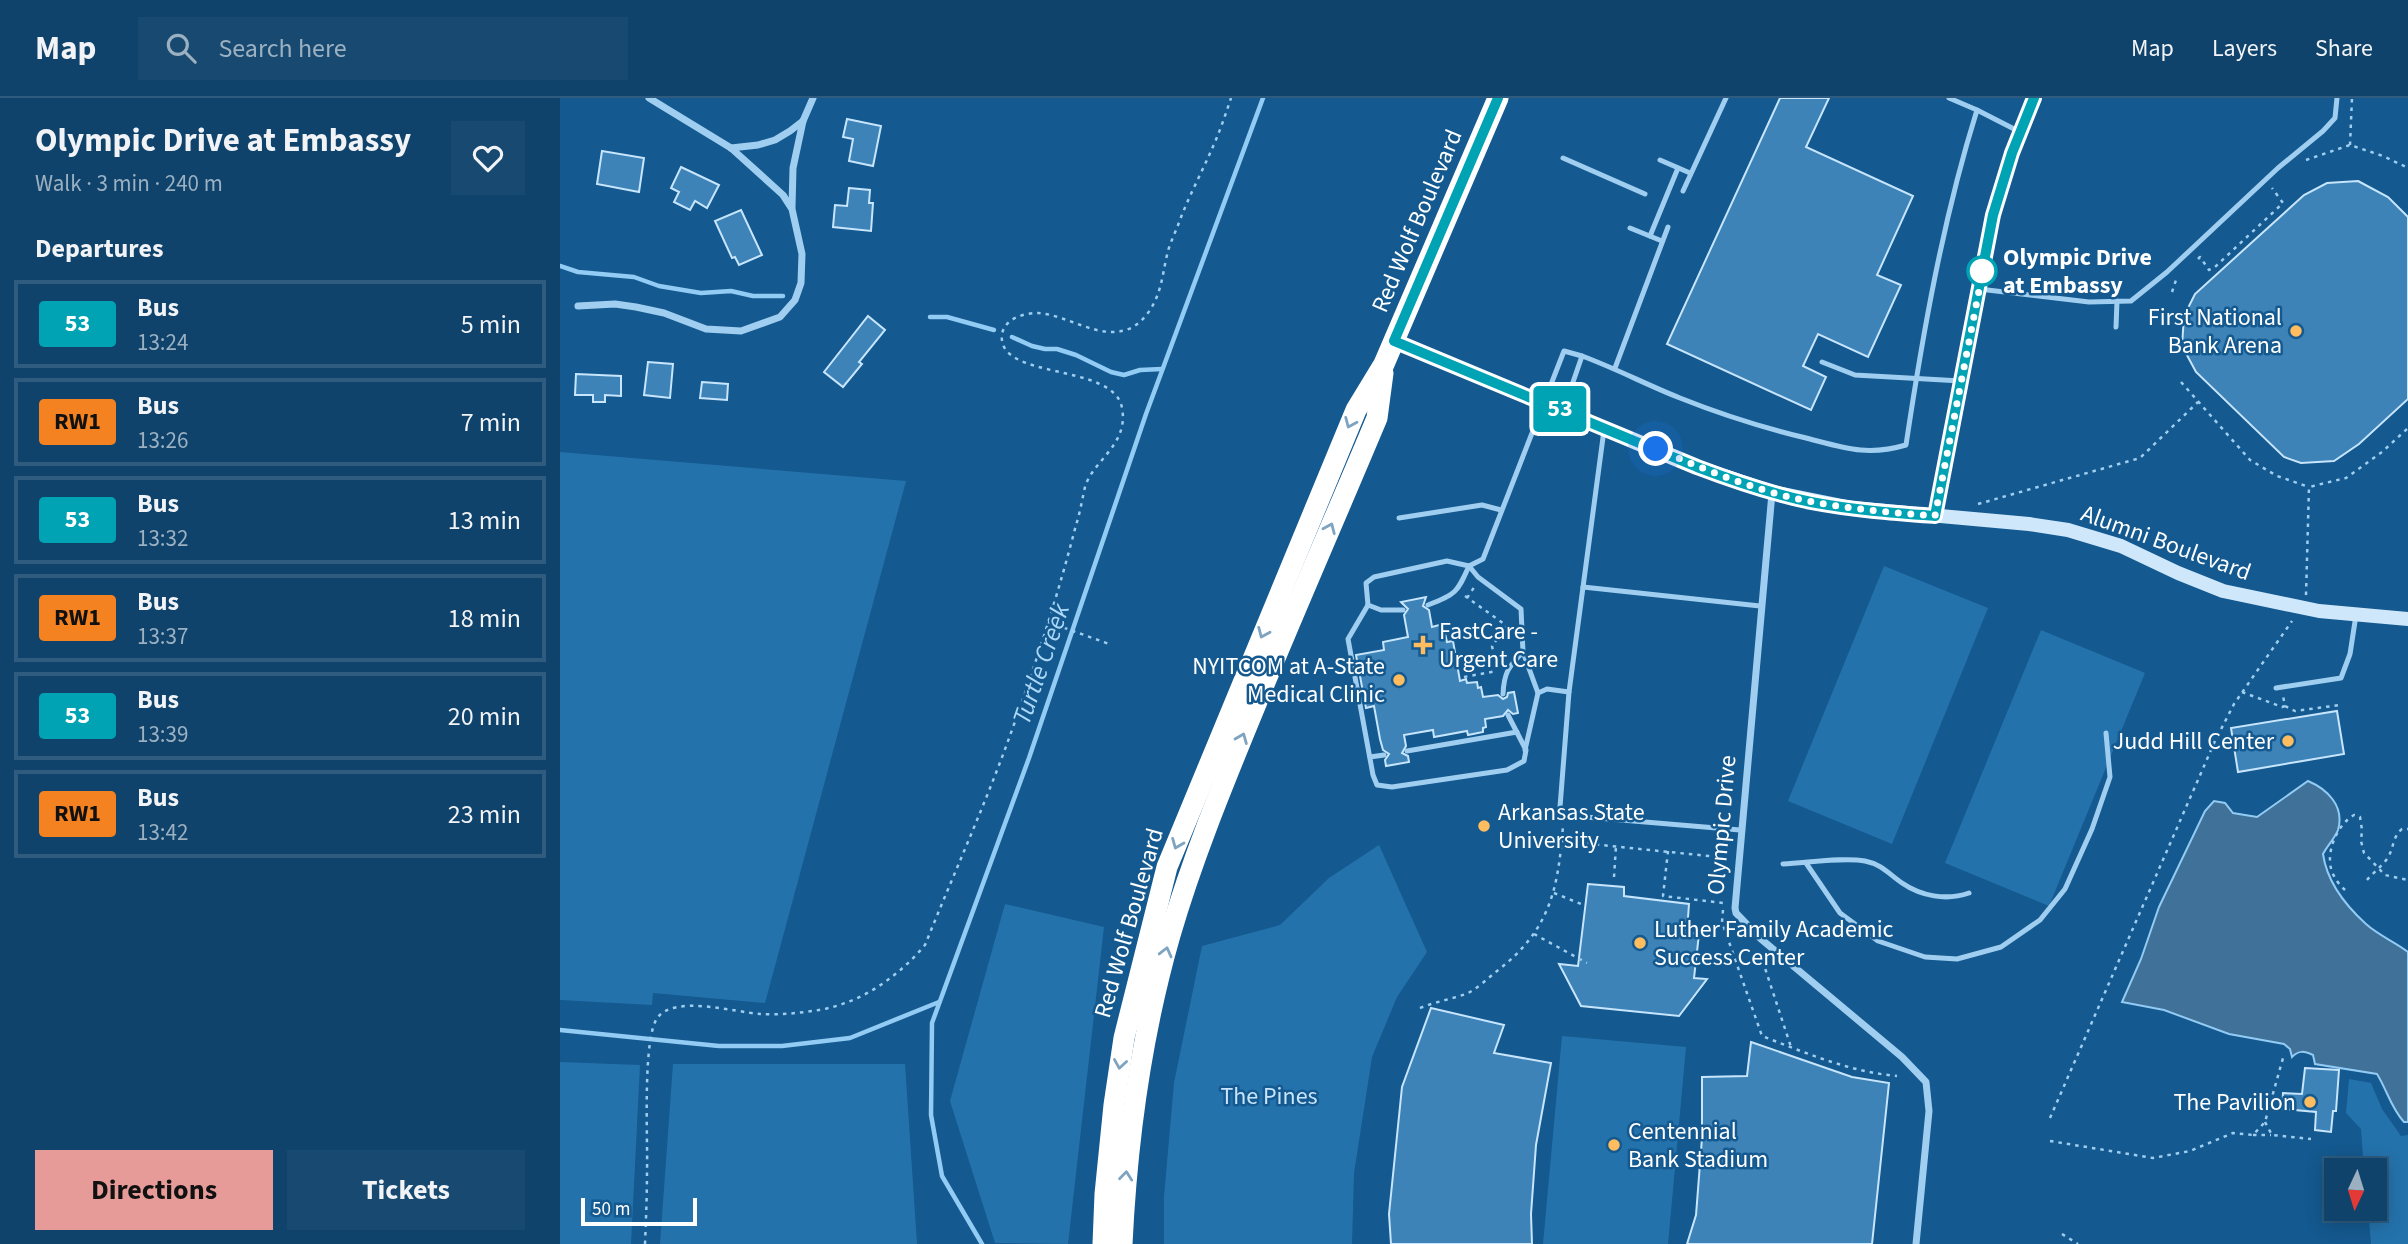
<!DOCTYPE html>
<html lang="en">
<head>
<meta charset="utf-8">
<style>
  :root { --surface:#0f436b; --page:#184a71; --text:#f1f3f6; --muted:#9bb0c1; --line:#2f5c7e; --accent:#e69b98 }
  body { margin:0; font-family:"Source Sans 3",sans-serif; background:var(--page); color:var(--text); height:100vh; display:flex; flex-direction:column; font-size:26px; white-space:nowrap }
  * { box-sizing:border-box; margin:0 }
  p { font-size:23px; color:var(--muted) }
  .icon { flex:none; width:38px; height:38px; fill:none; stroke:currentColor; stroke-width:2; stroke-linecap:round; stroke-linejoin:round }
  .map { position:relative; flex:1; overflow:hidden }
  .details { display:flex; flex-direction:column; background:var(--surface); width:560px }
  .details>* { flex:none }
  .badge { padding:0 14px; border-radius:5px; font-size:24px; line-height:46px }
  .needle { width:46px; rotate:184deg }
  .buttons { position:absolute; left:1764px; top:1060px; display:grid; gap:14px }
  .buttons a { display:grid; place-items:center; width:63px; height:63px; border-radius:0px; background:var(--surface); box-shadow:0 4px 18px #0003,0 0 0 2px var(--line); font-size:35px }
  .scale { position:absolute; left:21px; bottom:18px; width:116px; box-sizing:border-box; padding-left:7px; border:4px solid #fff; border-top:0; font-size:19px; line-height:24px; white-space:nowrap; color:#fff; -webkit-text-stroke:5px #14598f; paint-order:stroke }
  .you { position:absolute; width:35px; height:35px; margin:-18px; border:5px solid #fff; border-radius:50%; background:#1a73e8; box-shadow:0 0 0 10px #1a73e833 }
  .map>.badge { position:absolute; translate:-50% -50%; box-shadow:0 0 0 4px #fff }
  h2 { padding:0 35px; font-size:26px; line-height:63px }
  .round { display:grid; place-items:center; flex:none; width:74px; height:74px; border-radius:0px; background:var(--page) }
  .summary { display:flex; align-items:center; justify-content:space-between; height:119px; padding:0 35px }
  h1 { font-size:33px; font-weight:700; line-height:52px }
  .cta { display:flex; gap:14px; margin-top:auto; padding:14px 35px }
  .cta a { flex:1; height:80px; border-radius:0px; background:var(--accent); color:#111; font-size:28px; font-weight:700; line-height:80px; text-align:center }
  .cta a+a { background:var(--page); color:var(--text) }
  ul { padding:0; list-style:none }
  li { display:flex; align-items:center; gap:21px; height:88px; margin:0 14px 10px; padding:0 21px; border:4px solid var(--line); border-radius:0px }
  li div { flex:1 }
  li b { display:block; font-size:26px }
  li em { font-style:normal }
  li .badge { min-width:77px; font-weight:700; text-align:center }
  header { display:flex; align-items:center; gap:42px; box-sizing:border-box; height:98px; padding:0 35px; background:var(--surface); border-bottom:2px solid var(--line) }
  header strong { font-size:33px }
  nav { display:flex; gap:38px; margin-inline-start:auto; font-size:24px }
  .search { width:490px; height:63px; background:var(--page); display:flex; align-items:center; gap:18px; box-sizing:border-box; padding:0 24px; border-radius:0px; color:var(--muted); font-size:26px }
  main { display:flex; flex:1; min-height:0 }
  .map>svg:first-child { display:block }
  .green { fill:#2472ac }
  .water { fill:#407198; stroke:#92cbf3; stroke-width:2 }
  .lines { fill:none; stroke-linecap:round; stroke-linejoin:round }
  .stream { stroke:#92cbf3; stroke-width:4.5 }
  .building { fill:#3d83b8; stroke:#c7e5fc; stroke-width:2 }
  .path { stroke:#a0cef0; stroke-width:2.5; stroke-dasharray:3.5 5; stroke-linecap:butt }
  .lane { stroke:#a0cef0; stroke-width:5 }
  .street { stroke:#a0cef0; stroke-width:7 }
  .secondary { stroke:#cee7fb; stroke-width:14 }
  .highway { stroke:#fff; stroke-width:21 }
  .oneway { stroke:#7ea4c1 }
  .line-casing { stroke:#fff; stroke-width:16 }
  .line { stroke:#00a3b4; stroke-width:10 }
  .walk { stroke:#fff; stroke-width:7; stroke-dasharray:0 12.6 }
  .stop-dot { fill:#fff; stroke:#00a3b4; stroke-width:3.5 }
  .poi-dot { fill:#ffbd5f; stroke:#14598f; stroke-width:2.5 }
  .labels { text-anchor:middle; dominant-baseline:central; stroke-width:5; stroke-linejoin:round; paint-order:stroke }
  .street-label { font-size:24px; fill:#fff; stroke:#14598f }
  .stop-label { font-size:24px; font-weight:bold; fill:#fff; stroke:#14598f; text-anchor:start }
  .poi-label { font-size:24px; fill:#fff; stroke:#14598f; text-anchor:end }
  .park-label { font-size:24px; fill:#c7e5fc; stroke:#14598f }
  .water-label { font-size:26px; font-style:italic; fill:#acd8f8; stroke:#14598f }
</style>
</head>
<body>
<header>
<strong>Map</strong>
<div class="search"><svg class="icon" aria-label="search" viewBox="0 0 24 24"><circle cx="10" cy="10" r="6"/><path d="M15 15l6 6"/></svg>Search here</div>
<nav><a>Map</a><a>Layers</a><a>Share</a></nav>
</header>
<main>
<section class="details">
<div class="summary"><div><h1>Olympic Drive at Embassy</h1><p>Walk · 3 min · 240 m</p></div><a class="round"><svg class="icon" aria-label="heart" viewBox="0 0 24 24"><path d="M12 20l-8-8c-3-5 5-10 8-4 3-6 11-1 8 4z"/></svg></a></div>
<h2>Departures</h2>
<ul>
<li><span class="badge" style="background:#00a3b4;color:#fff">53</span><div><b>Bus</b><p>13:24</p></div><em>5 min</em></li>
<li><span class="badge" style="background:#f58220;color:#111">RW1</span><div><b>Bus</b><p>13:26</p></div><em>7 min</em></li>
<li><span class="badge" style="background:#00a3b4;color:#fff">53</span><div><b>Bus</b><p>13:32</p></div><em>13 min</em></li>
<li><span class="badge" style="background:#f58220;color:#111">RW1</span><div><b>Bus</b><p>13:37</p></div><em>18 min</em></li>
<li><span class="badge" style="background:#00a3b4;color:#fff">53</span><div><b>Bus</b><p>13:39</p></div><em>20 min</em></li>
<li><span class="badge" style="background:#f58220;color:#111">RW1</span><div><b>Bus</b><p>13:42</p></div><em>23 min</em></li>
</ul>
<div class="cta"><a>Directions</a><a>Tickets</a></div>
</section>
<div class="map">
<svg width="1848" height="1146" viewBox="0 0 1848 1146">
  <rect width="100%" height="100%" fill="#14598f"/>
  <g class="green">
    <polygon points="0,354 346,383 205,905 93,895 92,907 0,902"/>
    <polygon points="1324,468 1428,510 1332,746 1228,703"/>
    <polygon points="1481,532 1585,575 1489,808 1385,765"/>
    <polygon points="819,747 867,854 837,899 812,959 794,1075 792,1146 604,1146 604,1099 614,985 642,848 720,827 769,780"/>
    <polygon points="445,806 544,829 508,1146 435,1145 390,1003"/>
    <polygon points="1002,938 1126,949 1108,1146 983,1146"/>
    <polygon points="0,964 80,967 71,1146 0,1146"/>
    <polygon points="113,966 345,966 357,1146 100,1146"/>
    <polygon points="1789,981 1811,985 1822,1011 1841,1038 1848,1037 1848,1146 1811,1146 1808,1111 1815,1111 1815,1073 1804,1073 1801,1031 1786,1015"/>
  </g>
  <path class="water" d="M1748,683C1767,691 1785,708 1778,732C1775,740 1767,748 1763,756C1767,784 1785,807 1806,826C1818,837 1835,844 1848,854V1024H1844C1831,1010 1827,992 1817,976L1755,966L1753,957C1744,953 1739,952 1732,959L1730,951L1724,946L1669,936L1604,912L1562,904L1581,861L1599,809L1645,713L1654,703L1665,705L1673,715L1697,719Z"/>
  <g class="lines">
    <g class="stream">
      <polyline points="0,168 18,174 74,179 99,188 141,195 171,193 193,198 223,198"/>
      <polyline points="370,219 387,219 434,232"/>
      <polyline points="452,239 472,248 485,251 497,251 516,257 551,274 564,277 580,272 602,271"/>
      <polyline points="0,932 159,948 222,948 290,940 379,904"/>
      <polyline points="422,1146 382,1078 371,1017 372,925 469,660 586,316 703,0"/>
    </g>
  </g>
  <g class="building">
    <polygon points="1220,0 1269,0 1246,49 1353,98 1317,177 1341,187 1308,259 1258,236 1243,268 1266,279 1251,312 1107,246"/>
    <polygon points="287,21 321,28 313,68 289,63 293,41 283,39"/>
    <polygon points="42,53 84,60 79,94 37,86"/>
    <polygon points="121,69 159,87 147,110 135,103 130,112 114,104 119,94 111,90"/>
    <polygon points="1798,83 1828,99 1848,119 1848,301 1799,346 1774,363 1741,365 1724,359 1636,274 1622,248 1624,218 1635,196 1744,97 1767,85"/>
    <polygon points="289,90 310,92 309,105 313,105 311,133 273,129 275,107 287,108"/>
    <polygon points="181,112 202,157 179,167 175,159 172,160 155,123"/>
    <polygon points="308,218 325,232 299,264 302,266 283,289 264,274"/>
    <polygon points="88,264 113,266 110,300 84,297"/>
    <polygon points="16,276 61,278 61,298 45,297 45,304 33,304 33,297 15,297"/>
    <polygon points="142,284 168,286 167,302 140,300"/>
    <polygon points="866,499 863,508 869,512 872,529 883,526 887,544 893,543 900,583 906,581 907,585 917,584 918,590 921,589 923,599 938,597 943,601 947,599 948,595 954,594 958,615 953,616 948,612 943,618 925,621 926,629 923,630 923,634 908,637 907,633 874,639 873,632 844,637 846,648 842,655 848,658 849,664 826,668 825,662 829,656 823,652 820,641 814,608 806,610 796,557 824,552 823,544 848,539 844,517 848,511 841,504"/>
    <polygon points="1777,613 1784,656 1678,674 1671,630"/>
    <polygon points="1028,786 1064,789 1064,798 1129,806 1127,834 1139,836 1134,880 1147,881 1119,918 1021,908 999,866 1018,868"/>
    <polygon points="871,910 944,927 934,955 991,965 976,1047 971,1116 972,1146 831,1146 829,1116 842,989"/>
    <polygon points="1191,944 1292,979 1329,985 1312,1146 1127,1146 1136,1117 1142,1040 1142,979 1187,978"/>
    <polygon points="1745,970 1779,972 1776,1013 1773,1013 1771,1034 1755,1032 1756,1014 1722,1011 1723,995 1742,996"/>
  </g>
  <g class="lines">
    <g class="path">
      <polyline points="1790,47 1792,0"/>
      <polyline points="1746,62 1790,47 1823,58 1848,70"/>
      <polyline points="1638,161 1640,159 1649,172 1655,169 1723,105 1712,90"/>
      <polyline points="1612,194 1617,179"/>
      <polyline points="1621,284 1690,362 1717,378 1749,389"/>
      <polyline points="1418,406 1580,360 1638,304"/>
      <polyline points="1746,497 1749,389 1786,380 1822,354 1848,330"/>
      <polyline points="905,498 947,528 932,548 937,573"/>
      <polyline points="907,500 915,488"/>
      <polyline points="488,524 552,547"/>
      <polyline points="904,579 937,573"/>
      <polyline points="1682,594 1722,609 1725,608 1723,598"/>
      <polyline points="1725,608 1735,613 1780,607"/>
      <polyline points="1002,743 1168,760"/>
      <polyline points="1108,753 1103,798 1163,805"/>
      <polyline points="1054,779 1056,748"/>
      <path d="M1807,782C1813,775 1821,769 1827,761C1834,751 1832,739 1842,731H1848"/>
      <path d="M1785,792C1781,788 1776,783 1774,778C1763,759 1776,727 1794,717L1800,719L1802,732L1801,743L1804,755L1825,777L1848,782"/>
      <polyline points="994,795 1021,806"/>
      <path d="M1163,812L1162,824L1202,938C1246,955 1290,974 1337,978"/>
      <polyline points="974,836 1027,865"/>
      <polyline points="1200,855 1231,949"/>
      <path d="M860,910C875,904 891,901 906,896C917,891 927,881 937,873C990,832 998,792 1003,728"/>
      <polyline points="1490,1020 1655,643 1674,606 1732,523"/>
      <polyline points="1705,1024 1712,1037 1751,1041"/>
      <polyline points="1693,1037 1711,1037"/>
      <polyline points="1490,1043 1593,1060 1630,1053 1673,1035 1693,1037 1705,1024 1723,960"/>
      <polyline points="1502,1136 1518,1146"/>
      <path d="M85,1146C86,1121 87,1096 87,1072C88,1043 82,938 98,919C115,897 175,914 200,916C219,917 241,915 259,912C301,905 338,879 365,847C394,775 426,705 452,632C476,565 498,497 516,427C520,415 522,402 525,389C533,362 569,347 562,310C554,264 436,283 442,236C445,220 465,215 478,215C509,217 541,244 571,230C581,225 589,215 594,205C602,189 603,174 607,157C609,148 613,139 617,130C626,104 640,78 651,53C659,36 665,18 671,0"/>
    </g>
    <g class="lane">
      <polyline points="1417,12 1460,34"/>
      <polyline points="1003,60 1085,96"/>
      <polyline points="1100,62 1130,75"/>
      <polyline points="1123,93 1166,0"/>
      <polyline points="1070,130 1102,143"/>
      <polyline points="1090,138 1118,70"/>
      <polyline points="1419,191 1529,204 1571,203 1607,174 1718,70 1763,33 1775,20 1777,0"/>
      <polyline points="1556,229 1557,203"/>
      <polyline points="1262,264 1295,277 1401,283"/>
      <polyline points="1055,270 1108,129"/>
      <path d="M1003,313L1022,258C1055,270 1087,287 1120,300C1160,316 1201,329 1242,339C1282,349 1305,359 1346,347C1363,234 1383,121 1417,12L1389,0"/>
      <polyline points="839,420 922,407 941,412"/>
      <polyline points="1023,489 1200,508"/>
      <polyline points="808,507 788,541 813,677 817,687 832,689 947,672 964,663 966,652 948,617"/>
      <path d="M868,507C896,496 897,495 909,468L923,461L1004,253L1022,258"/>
      <path d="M843,512H821L808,507L806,485L814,479L887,463L909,468L918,479L961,511L963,554C948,569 944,575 943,596"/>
      <polyline points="963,554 978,595"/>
      <polyline points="1716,590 1781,580 1790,556 1796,517"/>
      <polyline points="1009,594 1000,709 1002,717 1180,732"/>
      <polyline points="965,652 978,595 987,591 1009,594 1044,332"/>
      <polyline points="847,653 957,634"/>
      <polyline points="810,659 824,657"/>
      <polyline points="1246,765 1280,815 1318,843 1365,859 1397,861 1441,849 1480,822 1505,791 1532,731 1550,679 1546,635"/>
      <path d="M1223,766C1247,765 1283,759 1305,763C1321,766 1329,776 1342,785C1361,798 1386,803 1409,795"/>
    </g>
    <g class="street">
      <polyline points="171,50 198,47 215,42 230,33 243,23 253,0"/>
      <polyline points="232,109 233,70 243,23"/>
      <polyline points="18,208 55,206 76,209 104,215 146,231 181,233 220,219 235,202 241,185 242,156 232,111 223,97 171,50 89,0"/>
      <polyline points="1212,395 1175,810 1176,815 1201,841 1342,959 1366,984 1369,1013 1356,1146"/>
      <polyline points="1375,417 1433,117 1452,55 1474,0"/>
    </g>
    <polyline class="secondary" points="834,243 1137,369 1212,394 1292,410 1469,426 1508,432 1561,448 1618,475 1663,493 1759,513 1848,521"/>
    <g class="highway">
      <polyline points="543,1146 545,1096 554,1007 564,940 607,769 796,312 824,266 938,0"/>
      <path d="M562,1146C567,1042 581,938 610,837C632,762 661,691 691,618C732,518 775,420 817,320L823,275"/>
    </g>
  </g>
  <defs><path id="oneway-chevron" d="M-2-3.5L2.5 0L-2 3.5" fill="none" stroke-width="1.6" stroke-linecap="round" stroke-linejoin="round" transform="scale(1.75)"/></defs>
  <g class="oneway">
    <use href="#oneway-chevron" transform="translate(790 325) rotate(113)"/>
    <use href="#oneway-chevron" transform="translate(770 430) rotate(-67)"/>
    <use href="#oneway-chevron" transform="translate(703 535) rotate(113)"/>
    <use href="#oneway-chevron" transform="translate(682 640) rotate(-68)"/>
    <use href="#oneway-chevron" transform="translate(617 746) rotate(112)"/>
    <use href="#oneway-chevron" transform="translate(606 854) rotate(-76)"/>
    <use href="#oneway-chevron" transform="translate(560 966) rotate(99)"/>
    <use href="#oneway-chevron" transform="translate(566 1078) rotate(-84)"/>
  </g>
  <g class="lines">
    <defs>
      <path id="line" d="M938,0L834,243L1137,369C1174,383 1212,396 1251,404C1292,412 1334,415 1375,418L1433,117L1452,55L1474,0"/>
    </defs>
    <use href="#line" class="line-casing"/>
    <use href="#line" class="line"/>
    <path class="walk" d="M1096,351C1147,372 1198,394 1253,404C1293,411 1334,415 1375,418L1424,167L1422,173"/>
  </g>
  <circle class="stop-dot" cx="1422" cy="173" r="14"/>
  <g class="poi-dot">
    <circle cx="1736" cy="233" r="7"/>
    <path d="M859.5 536.5h7v7h7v7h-7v7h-7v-7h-7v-7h7z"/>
    <circle cx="839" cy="582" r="7"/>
    <circle cx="1728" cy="643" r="7"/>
    <circle cx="924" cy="728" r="7"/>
    <circle cx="1080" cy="845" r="7"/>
    <circle cx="1750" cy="1004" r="7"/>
    <circle cx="1054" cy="1047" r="7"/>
  </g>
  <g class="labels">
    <g class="street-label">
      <text transform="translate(857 123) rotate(-67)">Red Wolf Boulevard</text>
      <text transform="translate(1606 445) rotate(20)">Alumni Boulevard</text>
      <text transform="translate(1162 727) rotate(-85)">Olympic Drive</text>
      <text transform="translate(569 825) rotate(-74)">Red Wolf Boulevard</text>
    </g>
    <g class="stop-label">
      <text x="1443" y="159">Olympic Drive<tspan x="1443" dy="28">at Embassy</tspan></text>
    </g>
    <g class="poi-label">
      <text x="1722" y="219">First National<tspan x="1722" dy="28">Bank Arena</tspan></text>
      <text x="879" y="533" text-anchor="start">FastCare -<tspan x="879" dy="28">Urgent Care</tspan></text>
      <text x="825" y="568">NYITCOM at A-State<tspan x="825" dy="28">Medical Clinic</tspan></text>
      <text x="1714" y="643">Judd Hill Center</text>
      <text x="938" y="714" text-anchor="start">Arkansas State<tspan x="938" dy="28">University</tspan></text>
      <text x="1094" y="831" text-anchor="start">Luther Family Academic<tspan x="1094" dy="28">Success Center</tspan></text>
      <text x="1736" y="1004">The Pavilion</text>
      <text x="1068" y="1033" text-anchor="start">Centennial<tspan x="1068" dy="28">Bank Stadium</tspan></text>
    </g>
    <g class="park-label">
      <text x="709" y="998">The Pines</text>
    </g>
    <g class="water-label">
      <text transform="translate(481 566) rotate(-71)">Turtle Creek</text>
    </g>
  </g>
</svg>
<div class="buttons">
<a><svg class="needle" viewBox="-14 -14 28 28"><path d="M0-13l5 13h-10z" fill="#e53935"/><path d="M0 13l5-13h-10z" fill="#9bb0c1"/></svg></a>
</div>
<div class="scale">50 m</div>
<div class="you" style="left:1096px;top:351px"></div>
<b class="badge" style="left:1000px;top:311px;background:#00a3b4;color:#fff">53</b>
</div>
</main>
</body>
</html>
